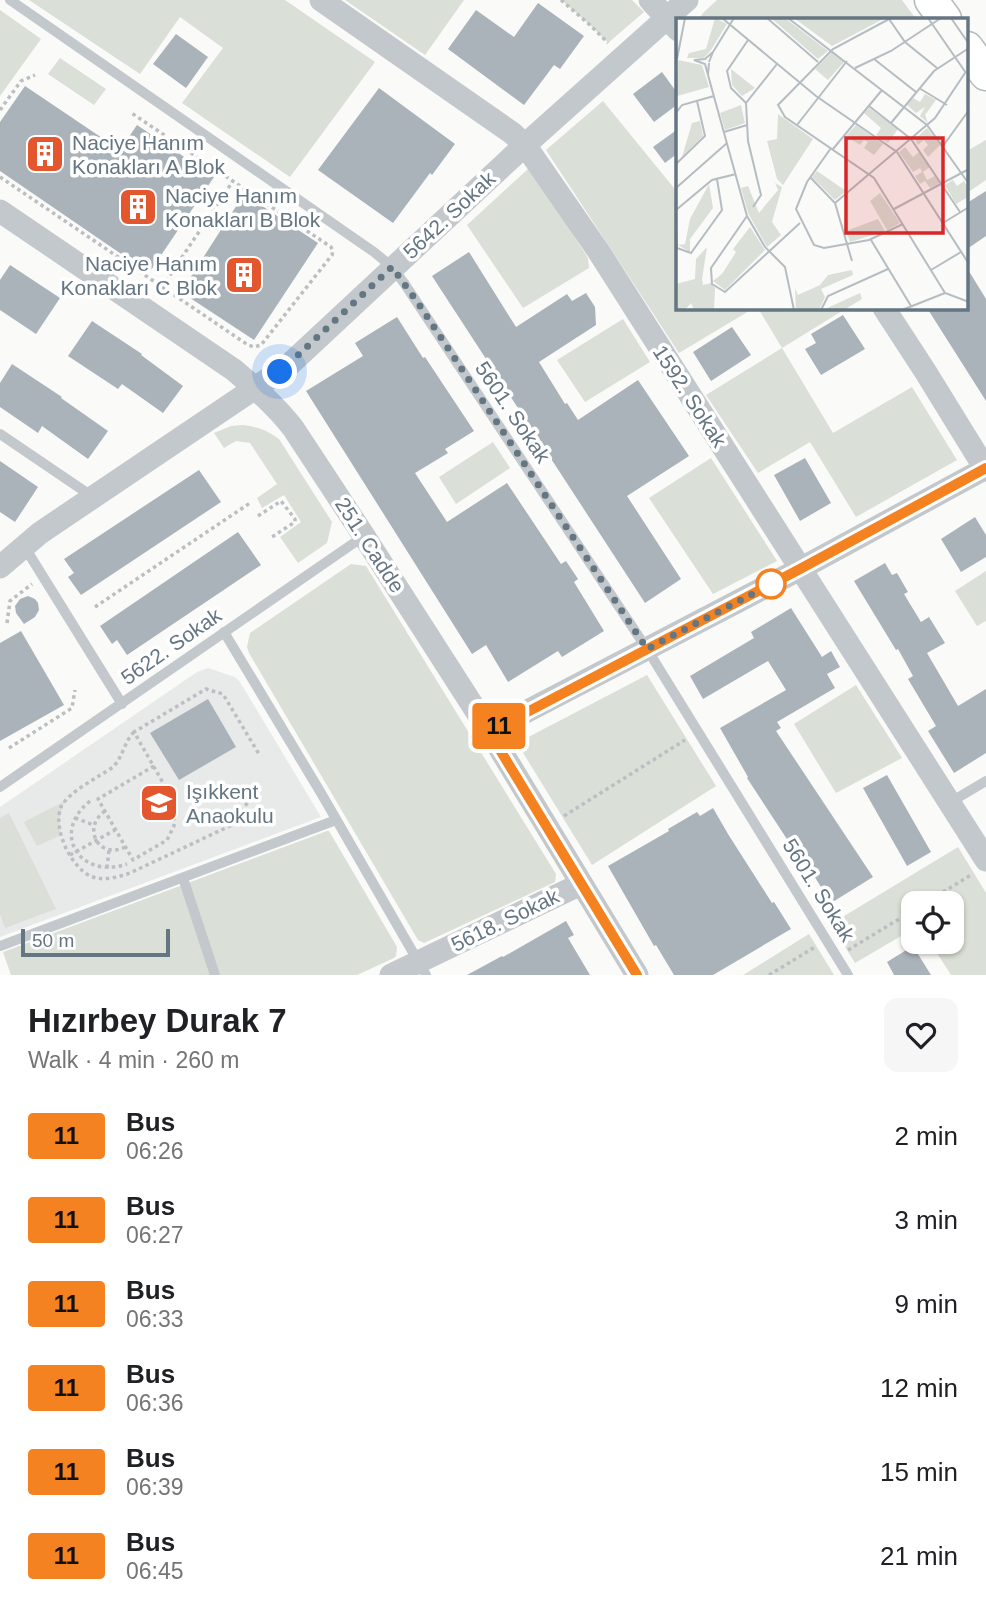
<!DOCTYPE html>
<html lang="en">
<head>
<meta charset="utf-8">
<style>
  :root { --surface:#fff; --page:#f6f6f6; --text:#202124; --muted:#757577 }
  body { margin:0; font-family:Arial,sans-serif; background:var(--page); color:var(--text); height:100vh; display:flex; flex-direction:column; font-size:26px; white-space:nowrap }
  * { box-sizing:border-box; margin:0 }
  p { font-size:23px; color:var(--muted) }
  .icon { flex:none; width:38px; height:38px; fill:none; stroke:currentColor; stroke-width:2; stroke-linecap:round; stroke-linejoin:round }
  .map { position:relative; height:975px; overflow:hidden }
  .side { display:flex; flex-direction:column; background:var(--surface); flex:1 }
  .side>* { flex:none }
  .badge { padding:0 14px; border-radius:5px; font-size:24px; line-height:46px }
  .controls { position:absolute; left:901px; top:891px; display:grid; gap:14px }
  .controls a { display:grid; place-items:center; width:63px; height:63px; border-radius:14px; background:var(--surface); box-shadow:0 2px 5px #0004; font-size:35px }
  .scale { position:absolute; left:21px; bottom:18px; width:149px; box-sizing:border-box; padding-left:7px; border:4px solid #657683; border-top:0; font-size:19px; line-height:24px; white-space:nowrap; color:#657683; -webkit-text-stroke:5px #fff; paint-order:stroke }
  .you { position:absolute; width:35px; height:35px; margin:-18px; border:5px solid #fff; border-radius:50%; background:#1a73e8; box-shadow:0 0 0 10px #1a73e833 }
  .map>.badge { position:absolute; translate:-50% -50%; box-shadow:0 0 0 4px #fff }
  .round { display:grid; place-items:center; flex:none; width:74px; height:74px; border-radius:14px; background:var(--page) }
  .summary { display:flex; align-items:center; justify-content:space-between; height:119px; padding:0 28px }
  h1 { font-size:33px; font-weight:800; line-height:52px }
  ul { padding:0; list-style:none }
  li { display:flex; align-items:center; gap:21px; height:84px; padding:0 28px }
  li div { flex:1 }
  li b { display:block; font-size:26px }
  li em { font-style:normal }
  li .badge { min-width:77px; font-weight:700; text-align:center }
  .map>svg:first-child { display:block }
  .built { fill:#e8e9e9 }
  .green { fill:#dadfd7 }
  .building { fill:#aab3b9 }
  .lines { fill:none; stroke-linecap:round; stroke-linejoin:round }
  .secondary-casing { stroke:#b3babf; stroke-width:35 }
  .path { stroke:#bbbfc2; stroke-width:3.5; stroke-dasharray:3.5 3.5; stroke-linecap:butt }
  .lane { stroke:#c3c8cc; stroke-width:10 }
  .street { stroke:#c3c8cc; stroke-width:23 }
  .secondary { stroke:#fff; stroke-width:32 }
  .line-casing { stroke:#fff; stroke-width:16 }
  .line { stroke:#f58220; stroke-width:10 }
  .walk { stroke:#657683; stroke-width:7; stroke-dasharray:0 12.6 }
  .stop-dot { fill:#fff; stroke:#f58220; stroke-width:3.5 }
  .labels { text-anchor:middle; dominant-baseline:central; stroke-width:7; stroke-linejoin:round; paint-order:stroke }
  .poi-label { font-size:21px; fill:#657683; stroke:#fff; text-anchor:start }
  .street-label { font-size:21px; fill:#657683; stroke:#fff }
  .inset-road { fill:none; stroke:#b5bdc2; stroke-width:2 }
  .view { fill:#d62828; fill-opacity:0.15; stroke:#d62828; stroke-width:3.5 }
  .inset-edge { fill:none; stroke:#657683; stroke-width:3.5 }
</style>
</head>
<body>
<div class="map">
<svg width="986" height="975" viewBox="0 0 986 975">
  <rect width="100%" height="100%" fill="#fafaf8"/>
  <polygon class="built" points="208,668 235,677 240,682 321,817 0,937 0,807 197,672"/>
  <g class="green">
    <polygon points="29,0 285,0 375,62 290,177 182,103 223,48 180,17 140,74"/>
    <polygon points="345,0 464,0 425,55"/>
    <polygon points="561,0 632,0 644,12 608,43 590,25"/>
    <polygon points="717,0 902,0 916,19 699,19 703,13"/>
    <polygon points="0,10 41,39 0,96"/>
    <polygon points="60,58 106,89 94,105 48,74"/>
    <polygon points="603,101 678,193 678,308 754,308 679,353 546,150"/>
    <polygon points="986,140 986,180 967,193 967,151"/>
    <polygon points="528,169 551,200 588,258 589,268 523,308 467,225"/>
    <polygon points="758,308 847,308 782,348 833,433 912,387 957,460 856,517 810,442 758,473 706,395 782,348"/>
    <polygon points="623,319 650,362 585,402 557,360"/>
    <path d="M243,425C257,427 267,430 279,439L332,522L327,543L298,563L280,537L301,522L284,495L262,508L257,498L277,484L250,443L236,441L224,448L214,433L231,426Z"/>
    <polygon points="493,442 510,468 456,504 439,477"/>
    <polygon points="711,458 777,561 713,594 649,498"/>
    <polygon points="351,564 366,566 556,874 555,882 424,943 418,940 249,653 247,647 250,633"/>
    <polygon points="986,571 986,621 977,626 955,591"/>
    <polygon points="647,675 716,786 592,865 517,743"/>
    <polygon points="856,685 902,758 836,793 794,724"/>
    <path d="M65,801C59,812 59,822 61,835L37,846L24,822Z"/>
    <polygon points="9,813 56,909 5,928 0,914 0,818"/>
    <polygon points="327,831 329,831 397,947 396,956 394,958 357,975 11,975 3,952"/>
    <polygon points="958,847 986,893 986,975 951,975 930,942 952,942 952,903 914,903 913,929 855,963 831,924"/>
    <polygon points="809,934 834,975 743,975"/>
  </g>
  <g class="building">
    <polygon points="538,3 584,36 560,69 554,65 524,105 448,49 476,10 514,37"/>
    <polygon points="176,34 208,57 186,88 153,64"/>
    <polygon points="662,72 678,94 678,104 654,122 633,94"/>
    <polygon points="25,86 120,150 137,125 214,177 149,273 0,171 0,122"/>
    <polygon points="379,88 455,144 432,175 430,173 393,223 318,170"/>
    <polygon points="678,129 678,153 665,163 653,147"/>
    <polygon points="986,191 986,236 967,249 967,203"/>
    <polygon points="244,194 318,243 254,340 181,292"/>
    <polygon points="469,252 516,327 567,294 572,301 586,293 595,307 596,325 539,362 565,404 567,403 578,420 638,380 689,456 627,496 681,579 645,603 432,276"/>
    <polygon points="10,265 60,298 36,334 0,310 0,280"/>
    <polygon points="967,268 986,299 986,401 927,308 967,308"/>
    <polygon points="843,315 865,349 821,375 805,349 816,343 811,334"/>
    <polygon points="397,317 423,358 425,357 474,431 445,449 448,453 415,473 447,522 507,483 561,564 566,561 578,579 574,582 604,631 562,657 558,651 508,682 486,645 472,654 306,391 363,356 355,343"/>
    <polygon points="92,321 142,354 141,355 183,386 163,413 122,384 118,389 68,356"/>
    <polygon points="732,327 751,355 711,381 693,352"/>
    <polygon points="12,364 62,397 61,398 108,431 88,459 42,426 38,433 0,407 0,383"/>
    <polygon points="805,458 831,503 800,521 774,475"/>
    <polygon points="0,461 38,487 15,522 0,512"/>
    <polygon points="199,470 221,502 81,595 68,577 74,573 64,559"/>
    <polygon points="975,517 986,535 986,557 961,572 941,539"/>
    <polygon points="238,532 261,565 127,655 117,640 112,644 100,626"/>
    <polygon points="885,563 892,575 897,573 908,592 904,594 921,622 929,617 945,643 927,653 958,706 986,689 986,753 954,773 928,731 936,726 908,679 913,676 898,649 896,650 854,581"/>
    <polygon points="28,596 35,599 38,603 39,610 35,617 24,624 16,613 15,606 20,599"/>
    <polygon points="791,608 822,657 831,651 840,667 827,674 835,688 777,722 781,728 776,731 873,877 831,903 801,855 798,856 747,778 748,777 720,728 786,690 768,661 703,699 690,676 754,638 751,632"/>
    <polygon points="21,631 64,705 0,741 0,643"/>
    <polygon points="208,699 236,747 179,780 150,733"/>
    <polygon points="887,775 931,852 907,866 863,788"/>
    <polygon points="713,808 728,834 772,903 774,902 791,929 713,975 674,975 656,945 654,946 608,866 669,831 668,829 697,812 700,816"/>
    <polygon points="566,921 574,935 568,938 590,975 467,975 502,956 503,957"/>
    <polygon points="913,946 931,975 894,975 887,962"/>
  </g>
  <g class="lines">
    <defs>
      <g id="secondary">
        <polyline points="931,0 945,19"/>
        <polyline points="967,48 986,74"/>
      </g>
    </defs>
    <use href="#secondary" class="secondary-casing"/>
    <g class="path">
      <polyline points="561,0 590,25 608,43"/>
      <polyline points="0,110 21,81 35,75"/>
      <polyline points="0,177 248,345 254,347 261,345 332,255 333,251 331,247 130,112"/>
      <polyline points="162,287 233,181"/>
      <polyline points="258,516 281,501 295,519 295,522 272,537"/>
      <polyline points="95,607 250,503"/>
      <polyline points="7,623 10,601 32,584"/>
      <path d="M134,732C124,742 123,757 113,767C99,777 68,792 61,807C52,829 72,870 93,877C105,881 118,877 130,873L232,825L250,799"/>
      <polyline points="9,748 72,708 75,690"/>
      <polyline points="154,766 98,799 133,860 167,840 174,826 174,802 134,732 206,689 223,694 259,754"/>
      <path d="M90,801C50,833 80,880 127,864"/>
      <path d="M105,811C81,828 99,860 125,847"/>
      <polyline points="564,816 685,740"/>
      <polyline points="75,818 94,825"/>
      <polyline points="70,855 115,830"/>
      <polyline points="107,868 109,850"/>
      <polyline points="925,903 971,875"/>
      <polyline points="848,950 914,910"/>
      <polyline points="769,975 815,947"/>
    </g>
    <g class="lane">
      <polyline points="10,0 374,252 392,267 404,283 647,649 848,975"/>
      <polyline points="0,434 93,497"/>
      <polyline points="24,546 122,704"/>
      <polyline points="224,632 321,793 426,975"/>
      <polyline points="0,787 364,536"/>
      <polyline points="949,803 986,781"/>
      <polyline points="183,878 215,975"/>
      <polyline points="0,946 336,820"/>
    </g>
    <g class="street">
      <polyline points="321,0 512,133 525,145 599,252 986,860"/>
      <polyline points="650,0 678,30"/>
      <path d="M0,211L234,370C255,388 276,406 293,428L364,536L489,731L637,975"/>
      <polyline points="884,308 925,371 986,470"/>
      <polyline points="0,567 40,533 289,365 525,145 687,0"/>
      <polyline points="489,731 800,569 986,468"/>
      <polyline points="391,975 581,884"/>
    </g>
    <use href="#secondary" class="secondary"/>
  </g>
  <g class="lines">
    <defs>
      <polyline id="line" points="637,975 489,732 800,569 986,468"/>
    </defs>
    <use href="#line" class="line-casing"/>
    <use href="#line" class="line"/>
    <polyline class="walk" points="280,372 392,267 418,303 647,649 781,579 771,584"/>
  </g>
  <defs>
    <symbol id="building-square" viewBox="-11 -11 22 22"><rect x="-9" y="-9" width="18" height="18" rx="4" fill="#e4572e" stroke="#fff"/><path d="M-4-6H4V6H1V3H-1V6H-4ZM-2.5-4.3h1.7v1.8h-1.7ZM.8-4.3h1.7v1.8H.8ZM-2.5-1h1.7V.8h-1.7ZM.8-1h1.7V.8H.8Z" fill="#fff"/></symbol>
    <symbol id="school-square" viewBox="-11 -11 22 22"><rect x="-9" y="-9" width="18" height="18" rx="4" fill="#e4572e" stroke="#fff"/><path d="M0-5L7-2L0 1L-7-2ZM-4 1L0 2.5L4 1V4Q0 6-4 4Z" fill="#fff"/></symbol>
  </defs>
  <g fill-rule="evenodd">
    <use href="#building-square" x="23" y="132" width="44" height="44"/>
    <use href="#building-square" x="116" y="185" width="44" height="44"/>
    <use href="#building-square" x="222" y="253" width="44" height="44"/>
    <use href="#school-square" x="137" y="781" width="44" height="44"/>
  </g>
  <circle class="stop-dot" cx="771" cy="584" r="14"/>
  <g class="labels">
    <g class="poi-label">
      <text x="72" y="142">Naciye Hanım<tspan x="72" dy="24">Konakları A Blok</tspan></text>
      <text x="165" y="195">Naciye Hanım<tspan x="165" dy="24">Konakları B Blok</tspan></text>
      <text x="217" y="263" text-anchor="end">Naciye Hanım<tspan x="217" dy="24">Konakları C Blok</tspan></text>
      <text x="186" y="791">Işıkkent<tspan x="186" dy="24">Anaokulu</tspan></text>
    </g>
    <g class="street-label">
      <text transform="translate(449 215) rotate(-43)">5642. Sokak</text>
      <text transform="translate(690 396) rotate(57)">1592. Sokak</text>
      <text transform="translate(513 412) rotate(56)">5601. Sokak</text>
      <text transform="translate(370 545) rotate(57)">251. Cadde</text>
      <text transform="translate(171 646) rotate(-35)">5622. Sokak</text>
      <text transform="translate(819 890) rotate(58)">5601. Sokak</text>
      <text transform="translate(505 920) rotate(-26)">5618. Sokak</text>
    </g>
  </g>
  <g transform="translate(676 18)">
    <rect width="292" height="292" fill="#fafaf8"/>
    <path d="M39,0L51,6L35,32L28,40H11L13,35L30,31ZM95,0H109L152,33L142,41ZM118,0H209L156,28ZM156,34L168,44L152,62L139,51ZM2,42L26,47L33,69L1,78ZM55,51L79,70L66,78L56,67ZM249,76L260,82L249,97L252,105L244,98L249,89L240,95L231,87L237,80L244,84ZM65,87L69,105L49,112L44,95ZM193,90L222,111L212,125L200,117L205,110L188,95ZM102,96L137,121L107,167L101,161L91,123L101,121ZM24,103L27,118L6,139L16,105ZM180,107L207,126L198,137L188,130L192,124L188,122L184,127L170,118ZM251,110L264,127L252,139L247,132L252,127L248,122L242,127L239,121ZM229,129L237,139L243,134L254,149L247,154L251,162L259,158L264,165L254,170L249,163L244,166L239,158L246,154L244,150L237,154L223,134ZM141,153L170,173L159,182L136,159ZM277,162L281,168L288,163L292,170V179L280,186L269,167ZM99,165L106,169L96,204L105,217L91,229L72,195L65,170L72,168L83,195L102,172ZM33,166L37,190L14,221V234L2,227L9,226L14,201ZM204,175L224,205L211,212L194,183ZM202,201L209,213L174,224L170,213ZM74,209L89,232L49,272L37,263L46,256L60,234L57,231ZM31,229L26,261L27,267L35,265L39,270L38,292H18L15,285L9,292H0V266L19,261L20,241ZM176,252L177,257L145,271L149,279L143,292H120L119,270L122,277L144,267L152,257ZM184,275L186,281L168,292H147Z" fill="#dadfd7"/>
    <path class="inset-road" d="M46,0L140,78L221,134L293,246M91,0L142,44M112,0L251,107L293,166M215,0L157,31L102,87L109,99L198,160L269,275L293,284M252,0L290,55M275,0L293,26M213,1L229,24L261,50M37,34L58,0M1,41L9,0M198,41L240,74M33,45L32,57L29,46L18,42L29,41L37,34L33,44M179,50L215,33L265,0M32,57L71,198L89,229L109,249L118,292M243,70L271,87M70,85L55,70L51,53L72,22M193,88L235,121L284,194M0,95L6,87L38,78M215,105L258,53L293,30M121,107L171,43M48,114L71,107M267,128L293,92M155,130L131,164L120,191L138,227L148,230L193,222L227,206M157,131L206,72M0,146L29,118L21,83M134,159L159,185L176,243M0,170L51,125M159,185L259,100L289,55M77,189L85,177L72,123L70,85L101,46M218,191L293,151M0,192L36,162L60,156M71,198L35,250L36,266L49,274L124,205M267,205L293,189M0,207L1,230L15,235L46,192L41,161M195,222L235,288M255,252L285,234M145,292L152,278L212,251M226,292L269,275"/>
    <path class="view" d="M170,120H267V215H170Z"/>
    <rect width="292" height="292" class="inset-edge"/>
  </g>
</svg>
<div class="controls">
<a><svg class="icon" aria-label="locate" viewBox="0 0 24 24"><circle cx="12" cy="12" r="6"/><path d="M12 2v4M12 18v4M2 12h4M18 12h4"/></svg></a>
</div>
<div class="scale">50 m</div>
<div class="you" style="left:280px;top:372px"></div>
<b class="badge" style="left:499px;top:726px;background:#f58220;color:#111">11</b>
</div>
<section class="side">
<div class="summary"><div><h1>Hızırbey Durak 7</h1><p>Walk · 4 min · 260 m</p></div><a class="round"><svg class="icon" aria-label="heart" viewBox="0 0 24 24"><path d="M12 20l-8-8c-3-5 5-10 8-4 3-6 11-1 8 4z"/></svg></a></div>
<ul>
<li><span class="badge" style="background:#f58220;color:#111">11</span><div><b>Bus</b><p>06:26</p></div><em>2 min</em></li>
<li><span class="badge" style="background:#f58220;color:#111">11</span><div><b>Bus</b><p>06:27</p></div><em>3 min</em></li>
<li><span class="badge" style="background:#f58220;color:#111">11</span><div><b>Bus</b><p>06:33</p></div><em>9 min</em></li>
<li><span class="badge" style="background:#f58220;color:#111">11</span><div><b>Bus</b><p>06:36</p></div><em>12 min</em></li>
<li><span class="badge" style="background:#f58220;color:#111">11</span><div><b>Bus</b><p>06:39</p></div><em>15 min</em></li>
<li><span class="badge" style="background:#f58220;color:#111">11</span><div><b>Bus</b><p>06:45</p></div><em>21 min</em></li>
</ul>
</section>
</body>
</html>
